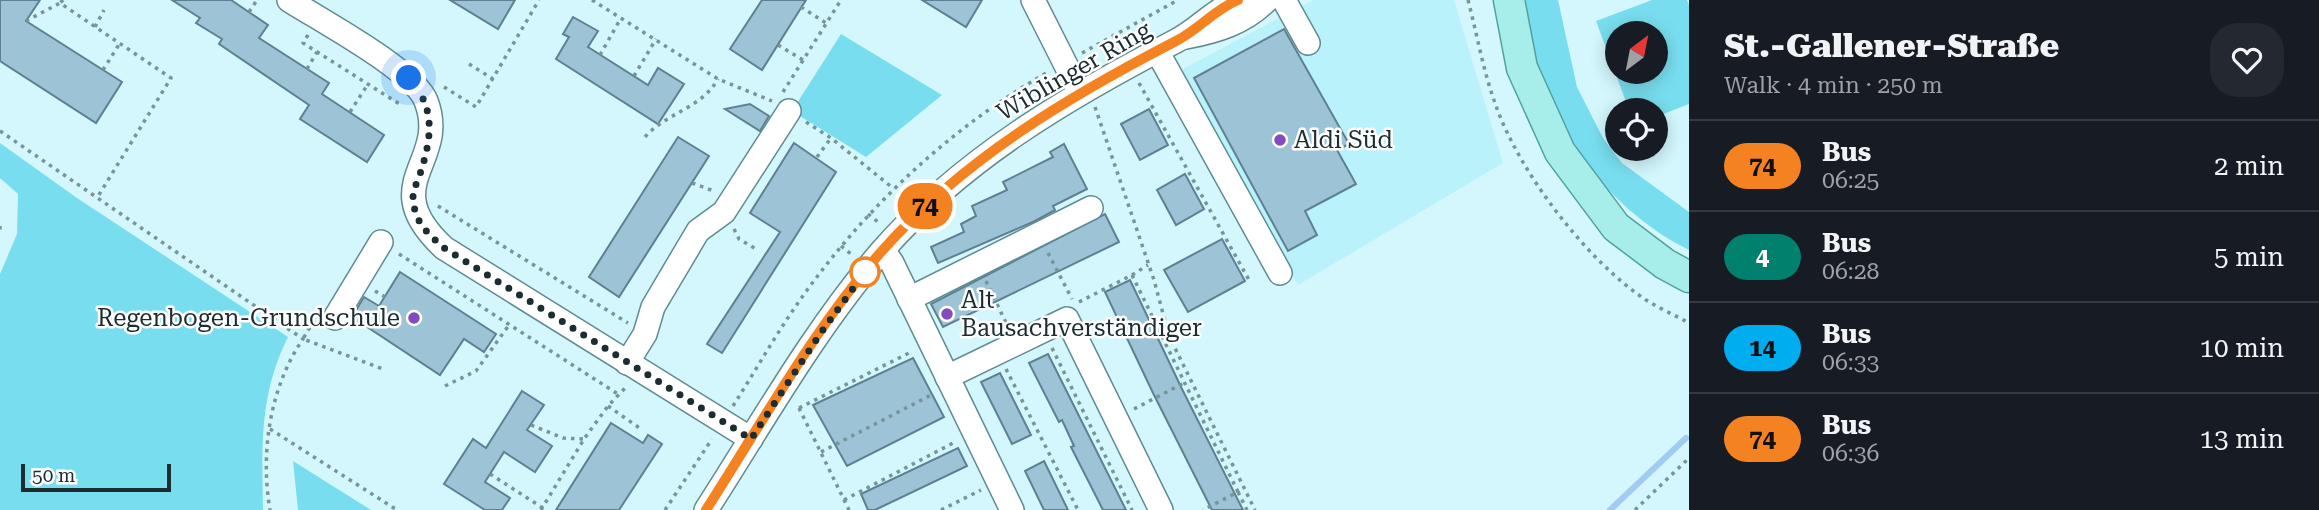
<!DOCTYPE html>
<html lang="en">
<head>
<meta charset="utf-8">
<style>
  :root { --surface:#171b24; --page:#242831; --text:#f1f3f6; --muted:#9ea1a6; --line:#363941 }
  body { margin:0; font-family:"Roboto Serif",serif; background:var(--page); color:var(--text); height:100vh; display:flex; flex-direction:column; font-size:26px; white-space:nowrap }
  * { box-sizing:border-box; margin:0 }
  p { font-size:23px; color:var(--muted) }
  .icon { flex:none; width:38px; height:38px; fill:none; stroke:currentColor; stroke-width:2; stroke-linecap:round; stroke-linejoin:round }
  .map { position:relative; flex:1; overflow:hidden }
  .side { display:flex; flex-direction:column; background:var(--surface); width:630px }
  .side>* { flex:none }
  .badge { padding:0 14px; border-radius:23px; font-size:24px; line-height:46px }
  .needle { width:46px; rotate:32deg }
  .tools { position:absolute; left:1605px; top:21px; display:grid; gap:14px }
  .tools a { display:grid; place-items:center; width:63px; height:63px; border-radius:50%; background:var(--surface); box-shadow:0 4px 18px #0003; font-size:35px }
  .scale { position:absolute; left:21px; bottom:18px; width:150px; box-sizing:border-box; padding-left:7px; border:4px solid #1b2d30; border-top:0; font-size:19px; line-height:24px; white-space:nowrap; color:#1b2d30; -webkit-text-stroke:5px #fff; paint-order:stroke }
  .you { position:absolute; width:35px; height:35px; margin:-18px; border:5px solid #fff; border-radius:50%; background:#1a73e8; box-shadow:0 0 0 10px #1a73e833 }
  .map>.badge { position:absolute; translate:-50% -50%; box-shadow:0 0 0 4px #fff }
  .round { display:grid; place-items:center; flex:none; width:74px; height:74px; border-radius:28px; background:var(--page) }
  .head { display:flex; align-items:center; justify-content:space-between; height:119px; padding:0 35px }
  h1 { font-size:33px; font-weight:800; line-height:52px }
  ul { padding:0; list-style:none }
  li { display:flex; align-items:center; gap:21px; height:91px; padding:0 35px; border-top:2px solid var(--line) }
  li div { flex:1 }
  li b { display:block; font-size:26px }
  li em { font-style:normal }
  li .badge { min-width:77px; font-weight:700; text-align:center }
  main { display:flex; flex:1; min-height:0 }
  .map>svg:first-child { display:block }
  .built { fill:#baf2fc }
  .green { fill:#78deef; fill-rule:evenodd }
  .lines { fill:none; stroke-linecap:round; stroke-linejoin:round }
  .stream { stroke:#a0ccf4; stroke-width:6 }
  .building { fill:#9dc4d6; stroke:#5d8192; stroke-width:2 }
  .minor-casing { stroke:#608b92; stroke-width:26 }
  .major-casing { stroke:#50a29f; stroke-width:33 }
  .path { stroke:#789498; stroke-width:3.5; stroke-dasharray:3.5 5; stroke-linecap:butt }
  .minor { stroke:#fff; stroke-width:23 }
  .major { stroke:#a7ede9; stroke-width:30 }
  .line-casing { stroke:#fff; stroke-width:16 }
  .line { stroke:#f58220; stroke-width:10 }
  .walk { stroke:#1b2d30; stroke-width:7; stroke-dasharray:0 12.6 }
  .poi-dot { fill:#824bc2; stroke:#fff; stroke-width:2.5 }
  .stop-dot { fill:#fff; stroke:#f58220; stroke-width:3.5 }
  .labels { text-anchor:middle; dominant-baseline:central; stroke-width:5; stroke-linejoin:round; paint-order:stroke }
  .street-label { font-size:24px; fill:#1b2d30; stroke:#fff }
  .poi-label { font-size:24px; fill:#1b2d30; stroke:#fff; text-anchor:start }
</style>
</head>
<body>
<main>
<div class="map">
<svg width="1689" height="510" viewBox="0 0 1689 510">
  <rect width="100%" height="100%" fill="#d3f7fd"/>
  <polygon class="built" points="1313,0 1454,0 1503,163 1298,285 1181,70"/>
  <g class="green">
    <path d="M1523,0H1558L1577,87L1603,138L1622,163L1689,212V250C1613,212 1557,139 1534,58C1529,39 1527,19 1523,0Z"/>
    <path d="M1652,0H1687L1689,5V104L1656,117V110H1629L1596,21ZM1656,33V72H1617V33Z"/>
    <polygon points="841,34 942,95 866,157 792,111"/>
    <path d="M0,143L77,198L288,337C259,395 262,446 263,510H0V274L17,234L18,194L0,178Z"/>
    <polygon points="293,461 371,510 298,510"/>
  </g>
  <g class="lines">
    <polyline class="stream" points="1610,510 1686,438"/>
  </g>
  <g class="building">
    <polygon points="0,0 40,0 26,21 122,82 96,123 0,61"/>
    <polygon points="172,0 231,0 268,25 259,38 329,83 322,94 384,135 367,162 300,119 309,105 219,44 222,39 196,23 200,18"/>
    <polygon points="450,0 515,0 498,29"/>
    <polygon points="762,0 806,0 762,70 730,49"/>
    <polygon points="922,0 982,0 966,27"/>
    <polygon points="573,17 598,31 588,47 648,85 658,68 684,84 658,124 556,59 569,37 563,34"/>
    <polygon points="1284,29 1349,144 1337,150 1356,184 1305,211 1317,235 1288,251 1194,78"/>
    <polygon points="750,104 769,116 760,131 725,109"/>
    <polygon points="1149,109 1168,145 1140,160 1121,124"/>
    <polygon points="678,137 709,156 619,297 589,277"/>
    <polygon points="794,143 836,172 722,353 707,344 780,232 750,213"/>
    <polygon points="1064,144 1087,189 1053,206 1055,210 1035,221 938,263 931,247 964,232 961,224 976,216 972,206 1007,190 1003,182 1053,157 1050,152"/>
    <polygon points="1185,174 1204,209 1176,225 1157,190"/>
    <polygon points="1105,214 1119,242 943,327 931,304"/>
    <polygon points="1222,239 1245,281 1188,312 1164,270"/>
    <polygon points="400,272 496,334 484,352 464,339 440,375 352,317 364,297 379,306"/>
    <polygon points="1130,280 1182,389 1243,510 1212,510 1153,393 1105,292"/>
    <polygon points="1048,354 1126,510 1103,510 1071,447 1074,446 1062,420 1059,422 1029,363"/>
    <polygon points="913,358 944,417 847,466 813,405"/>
    <polygon points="1000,373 1031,435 1012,444 981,382"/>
    <polygon points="522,391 544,405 527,430 552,446 535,472 504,452 485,482 510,498 502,510 485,510 444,484 473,439 486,448"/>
    <polygon points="611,423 643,443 648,435 662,444 619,510 556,510"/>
    <polygon points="958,448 967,466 875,510 868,510 861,494"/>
    <polygon points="1044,461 1068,510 1044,510 1025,471"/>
  </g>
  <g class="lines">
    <defs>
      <g id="minor">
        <path d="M289,0C320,20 414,70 426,101C450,163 374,183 444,248L751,439"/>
        <polyline points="1033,0 1080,93"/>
        <polyline points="1284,0 1308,43"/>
        <path d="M1186,37C1217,31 1244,23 1267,0"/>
        <polyline points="1157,51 1280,273"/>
        <polyline points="883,250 892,263 1012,510"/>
        <polyline points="909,299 1091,208"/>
        <polyline points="335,318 381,242"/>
        <polyline points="627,363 645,334 653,307 698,231 724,212 789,111"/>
        <polyline points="947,377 1067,319 1161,510"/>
        <path d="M706,510C762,423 814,330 881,252C962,159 1068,97 1176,41C1198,30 1214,10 1238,0"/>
      </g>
      <polyline id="major" points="1509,0 1522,68 1560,152 1616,227 1665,264 1689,277"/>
    </defs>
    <use href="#minor" class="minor-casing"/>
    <use href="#major" class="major-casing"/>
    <g class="path">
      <polyline points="63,0 60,3 171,78 97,198"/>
      <polyline points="592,0 718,79 772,101"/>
      <path d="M1468,0C1477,34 1483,70 1495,103C1518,171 1587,261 1646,300C1660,309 1675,315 1689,323"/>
      <polyline points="801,7 826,23"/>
      <polyline points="249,12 257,0"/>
      <polyline points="26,21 60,3"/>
      <polyline points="95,27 104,10"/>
      <polyline points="308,35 303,43 401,105"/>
      <polyline points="778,45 803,60"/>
      <polyline points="1082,53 1178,0"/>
      <polyline points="600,55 621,18"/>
      <polyline points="469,64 493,79"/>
      <polyline points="307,69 317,52"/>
      <polyline points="103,70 120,43"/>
      <polyline points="634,76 656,39"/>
      <polyline points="1139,83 1249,280"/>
      <polyline points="444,87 476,107 539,0"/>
      <polyline points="783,92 841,0"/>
      <polyline points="1095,107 1154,280 1169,336 1255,510"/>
      <polyline points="350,112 368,84"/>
      <polyline points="806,122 831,138 894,189"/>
      <path d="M0,131L303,339C270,387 260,452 270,510"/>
      <path d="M645,137C667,112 701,109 718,79"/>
      <polyline points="817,157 831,138"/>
      <polyline points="692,183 714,191"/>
      <polyline points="438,206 628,323"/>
      <polyline points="868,214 878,222 875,225"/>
      <polyline points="0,226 0,232"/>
      <polyline points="734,229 739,239 756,249"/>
      <polyline points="841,246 851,254 852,252"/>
      <polyline points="1048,253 1072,299"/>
      <polyline points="399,254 621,396"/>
      <polyline points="1132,275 1148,265"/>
      <polyline points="986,281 1007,325"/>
      <polyline points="375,291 385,297"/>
      <polyline points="1079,302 1132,275 1238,492 1203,510"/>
      <polyline points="314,320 303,339 383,369"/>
      <polyline points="1052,348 1132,510"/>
      <polyline points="1006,369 1078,510"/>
      <polyline points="445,386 476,371 509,325"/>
      <polyline points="608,406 641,429"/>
      <path d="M733,406C757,368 779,329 805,293C870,203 952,127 1048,72"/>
      <polyline points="799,408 913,351"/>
      <polyline points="799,408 849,510"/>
      <polyline points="1134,409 1184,383"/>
      <polyline points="531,425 563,438 584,439"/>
      <polyline points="270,429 397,510"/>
      <polyline points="821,452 933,394"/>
      <polyline points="490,474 546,510"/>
      <polyline points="1238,492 1247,510"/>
      <polyline points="844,500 957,441"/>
      <polyline points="541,510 584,439 608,406 627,386"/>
      <polyline points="665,510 712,439"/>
      <polyline points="941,510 981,490"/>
      <polyline points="1635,510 1689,458"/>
    </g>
    <use href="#minor" class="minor"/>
    <use href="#major" class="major"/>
  </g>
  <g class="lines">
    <defs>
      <path id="line" d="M706,510C762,423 813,330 881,252C963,159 1068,97 1176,41C1198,30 1214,10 1238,0"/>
    </defs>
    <use href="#line" class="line-casing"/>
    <use href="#line" class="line"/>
    <path class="walk" d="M409,78C436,108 432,137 420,174C415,187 410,197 415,210C419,227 432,237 444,248L751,439L820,334L865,272"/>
  </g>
  <g class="poi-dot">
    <circle cx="1280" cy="140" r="7"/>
    <circle cx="947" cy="314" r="7"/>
    <circle cx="414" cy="318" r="7"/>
  </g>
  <circle class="stop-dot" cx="865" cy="272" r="14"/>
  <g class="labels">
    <g class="street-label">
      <text transform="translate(1074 71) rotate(-30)">Wiblinger Ring</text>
    </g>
    <g class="poi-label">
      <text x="1294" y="140">Aldi Süd</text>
      <text x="961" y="300">Alt<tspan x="961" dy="28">Bausachverständiger</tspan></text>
      <text x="400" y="318" text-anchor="end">Regenbogen-Grundschule</text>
    </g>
  </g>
</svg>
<div class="tools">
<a><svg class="needle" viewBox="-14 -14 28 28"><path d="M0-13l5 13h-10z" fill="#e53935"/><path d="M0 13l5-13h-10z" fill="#9ea1a6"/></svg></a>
<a><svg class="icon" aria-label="locate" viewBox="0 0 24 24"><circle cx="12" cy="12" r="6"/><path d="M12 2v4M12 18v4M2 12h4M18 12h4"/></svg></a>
</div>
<div class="scale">50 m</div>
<div class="you" style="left:409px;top:78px"></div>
<b class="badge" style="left:925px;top:206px;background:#f58220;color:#111">74</b>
</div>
<section class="side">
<div class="head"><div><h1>St.-Gallener-Straße</h1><p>Walk · 4 min · 250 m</p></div><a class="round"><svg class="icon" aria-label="heart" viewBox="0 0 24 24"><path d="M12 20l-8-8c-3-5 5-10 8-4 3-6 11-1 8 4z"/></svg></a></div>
<ul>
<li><span class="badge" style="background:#f58220;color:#111">74</span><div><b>Bus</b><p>06:25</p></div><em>2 min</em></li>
<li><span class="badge" style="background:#01806d;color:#fff">4</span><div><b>Bus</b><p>06:28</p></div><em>5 min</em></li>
<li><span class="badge" style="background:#00adef;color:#111">14</span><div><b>Bus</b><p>06:33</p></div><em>10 min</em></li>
<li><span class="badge" style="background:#f58220;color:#111">74</span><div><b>Bus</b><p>06:36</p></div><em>13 min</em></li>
</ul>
</section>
</main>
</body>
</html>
